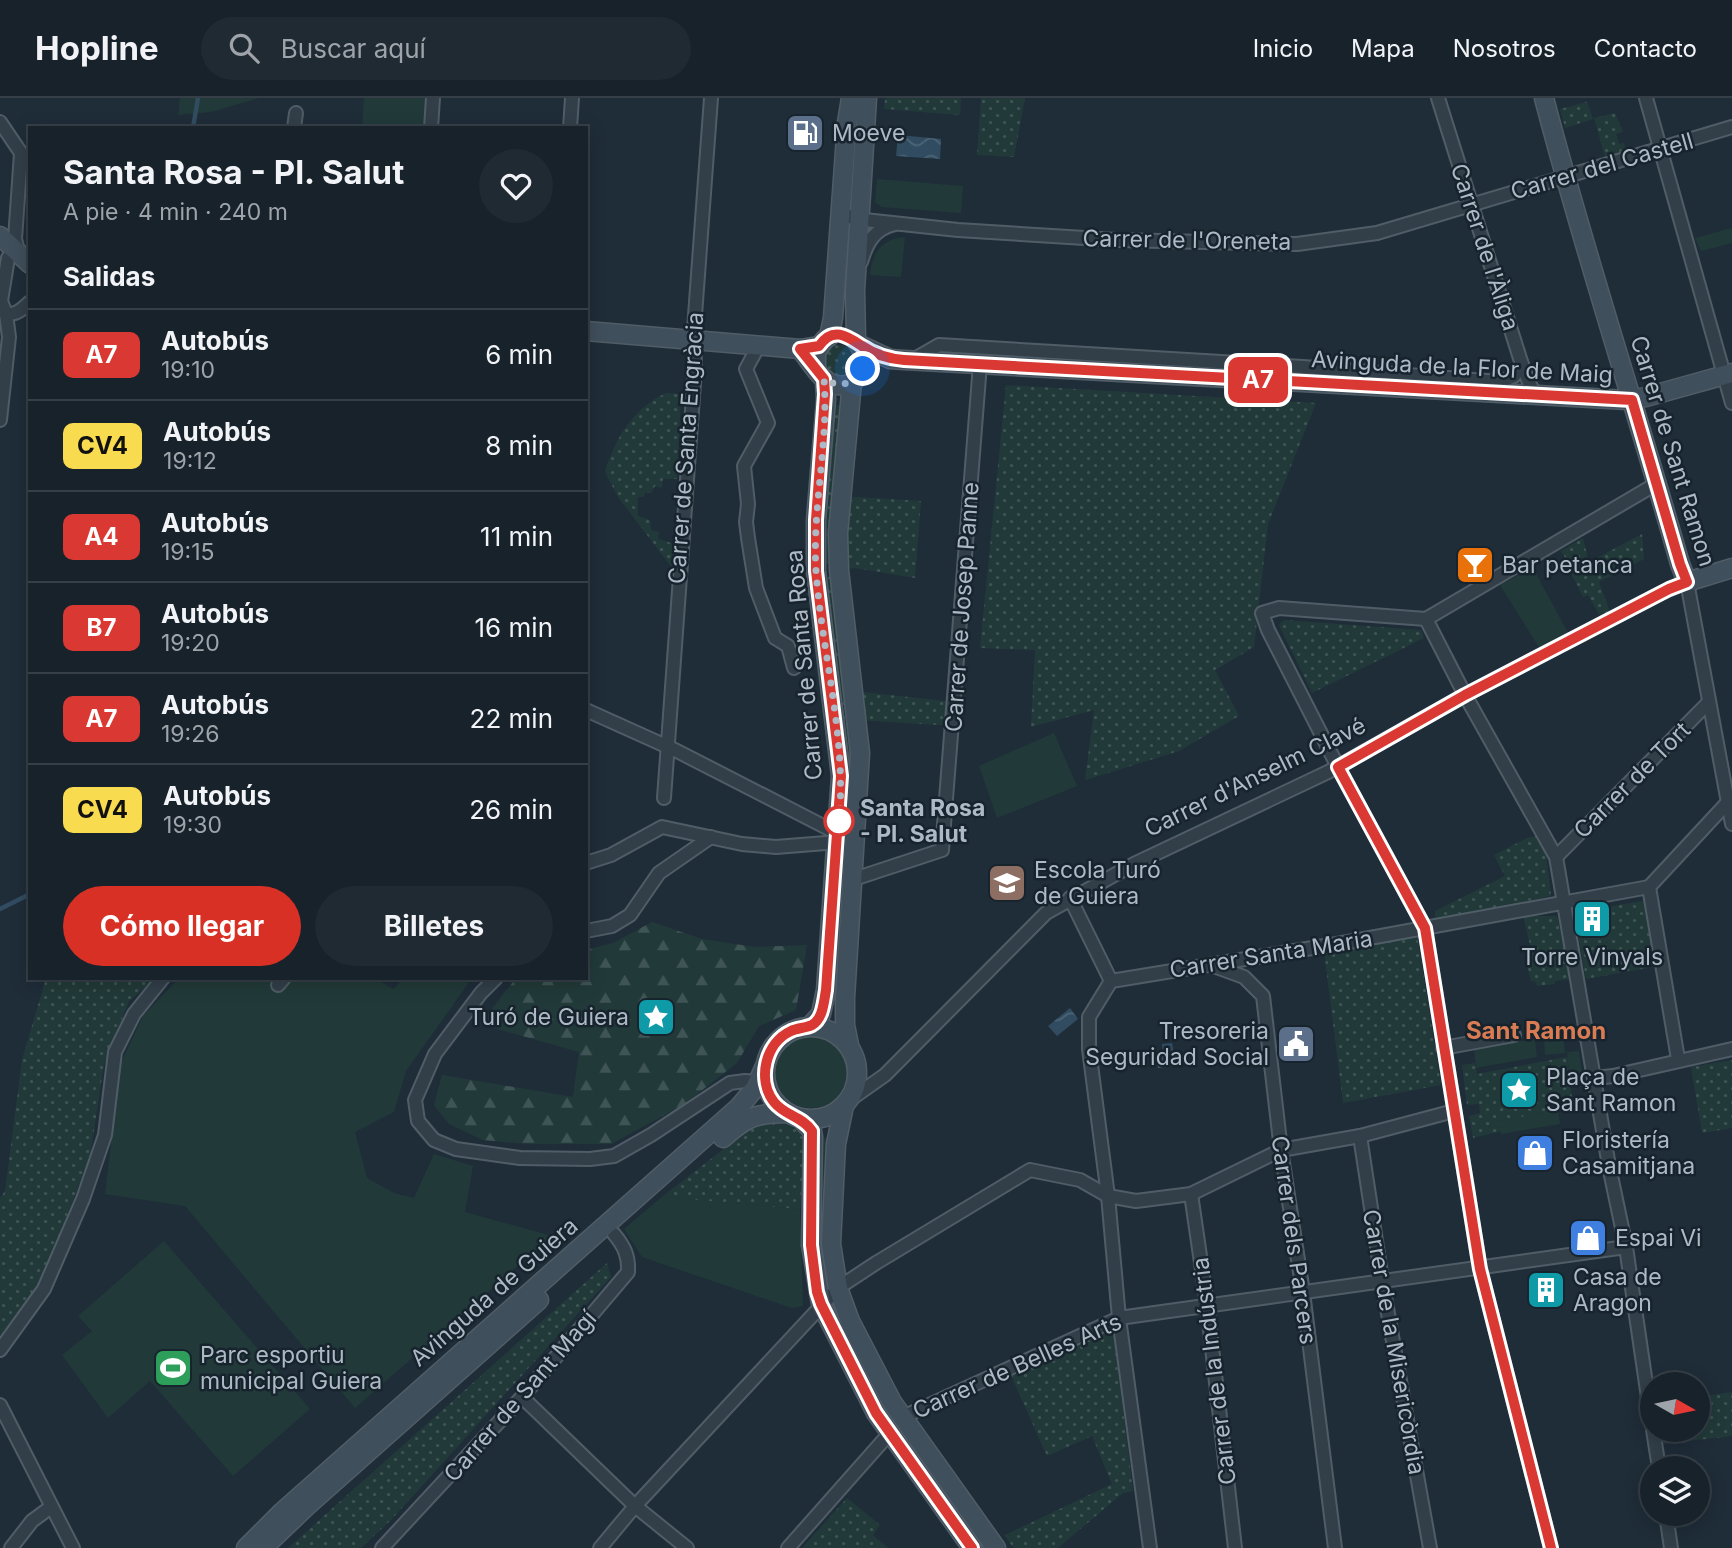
<!DOCTYPE html>
<html lang="es">
<head>
<meta charset="utf-8">
<style>
  :root { --surface:#17222b; --page:#202a33; --text:#f1f3f6; --muted:#9ea4a9; --line:#363f47; --accent:#d93025 }
  body { margin:0; font-family:Inter,sans-serif; background:var(--page); color:var(--text); height:100vh; display:flex; flex-direction:column; font-size:26px; white-space:nowrap }
  * { box-sizing:border-box; margin:0 }
  p { font-size:23px; color:var(--muted) }
  .icon { flex:none; width:38px; height:38px; fill:none; stroke:currentColor; stroke-width:2; stroke-linecap:round; stroke-linejoin:round }
  .map { position:relative; flex:1; overflow:hidden }
  .side { position:absolute; left:28px; top:28px; width:560px; height:854px; display:flex; flex-direction:column; background:var(--surface); border-radius:0px; box-shadow:0 4px 18px #0003,0 0 0 2px var(--line) }
  .side>* { flex:none }
  .badge { padding:0 14px; border-radius:10px; font-size:24px; line-height:46px }
  .needle { width:46px; rotate:99deg }
  .buttons { position:absolute; left:1640px; top:1274px; display:grid; gap:14px }
  .buttons a { display:grid; place-items:center; width:70px; height:70px; border-radius:50%; background:var(--surface); box-shadow:0 4px 18px #0003,0 0 0 2px var(--line); font-size:35px }
  .you { position:absolute; width:35px; height:35px; margin:-18px; border:5px solid #fff; border-radius:50%; background:#1a73e8; box-shadow:0 0 0 10px #1a73e833 }
  .map>.badge { position:absolute; translate:-50% -50%; box-shadow:0 0 0 4px #fff }
  h2 { padding:0 35px; font-size:26px; line-height:63px }
  .round { display:grid; place-items:center; flex:none; width:74px; height:74px; border-radius:37px; background:var(--page) }
  .headline { display:flex; align-items:center; justify-content:space-between; height:119px; padding:0 35px }
  h1 { font-size:33px; font-weight:700; line-height:52px }
  .primary-button { display:flex; gap:14px; margin-top:auto; padding:14px 35px }
  .primary-button a { flex:1; height:80px; border-radius:42px; background:var(--accent); color:#fff; font-size:28px; font-weight:700; line-height:80px; text-align:center }
  .primary-button a+a { background:var(--page); color:var(--text) }
  ul { padding:0; list-style:none }
  li { display:flex; align-items:center; gap:21px; height:91px; padding:0 35px; border-top:2px solid var(--line) }
  li div { flex:1 }
  li b { display:block; font-size:26px }
  li em { font-style:normal }
  li .badge { min-width:77px; font-weight:700; text-align:center }
  header { display:flex; align-items:center; gap:42px; box-sizing:border-box; height:98px; padding:0 35px; background:var(--surface); border-bottom:2px solid var(--line) }
  header strong { font-size:33px }
  nav { display:flex; gap:38px; margin-inline-start:auto; font-size:24px }
  .search { width:490px; height:63px; background:var(--page); display:flex; align-items:center; gap:18px; box-sizing:border-box; padding:0 24px; border-radius:38px; color:var(--muted); font-size:26px }
  .map>svg:first-child { display:block }
  .grass { fill:#213a39 }
  .forest { fill:url(#forest-firs) }
  .park { fill:url(#park-dots) }
  .water { fill:url(#water-waves) }
  .lines { fill:none; stroke-linecap:round; stroke-linejoin:round }
  .stream { stroke:#314c61; stroke-width:4.5 }
  .street-casing { stroke:#505d67; stroke-width:16 }
  .secondary-casing { stroke:#505d67; stroke-width:21 }
  .street { stroke:#323f49; stroke-width:12 }
  .secondary { stroke:#404f5c; stroke-width:18 }
  .line-casing { stroke:#fff; stroke-width:16 }
  .line { stroke:#da3832; stroke-width:10 }
  .walk { stroke:#adbac6; stroke-width:7; stroke-dasharray:0 12.6 }
  .stop-dot { fill:#fff; stroke:#da3832; stroke-width:3.5 }
  .labels { text-anchor:middle; dominant-baseline:central; stroke-width:5; stroke-linejoin:round; paint-order:stroke }
  .poi-label { font-size:23px; fill:#adbac6; stroke:#18242d; text-anchor:start }
  .street-label { font-size:23px; fill:#adbac6; stroke:#18242d }
  .stop-label { font-size:23px; font-weight:bold; fill:#adbac6; stroke:#18242d; text-anchor:start }
  .neighbourhood-label { font-size:24px; font-weight:bold; fill:#d97c54; stroke:#18242d }
</style>
</head>
<body>
<header>
<strong>Hopline</strong>
<div class="search"><svg class="icon" aria-label="search" viewBox="0 0 24 24"><circle cx="10" cy="10" r="6"/><path d="M15 15l6 6"/></svg>Buscar aquí</div>
<nav><a>Inicio</a><a>Mapa</a><a>Nosotros</a><a>Contacto</a></nav>
</header>
<div class="map">
<svg width="1732" height="1450" viewBox="0 0 1732 1450">
  <defs>
    <pattern id="forest-firs" width="22" height="20" patternUnits="userSpaceOnUse" patternTransform="scale(1.75)"><rect width="22" height="20" fill="#213a39"/><path d="M5 1l3.5 6h-7zM16 11l3.5 6h-7z" fill="#3f5454"/></pattern>
    <pattern id="park-dots" width="8" height="8" patternUnits="userSpaceOnUse" patternTransform="scale(1.75)"><rect width="8" height="8" fill="#213a39"/><path d="M2 2h.1M6 6h.1" fill="none" stroke="#3f5454" stroke-width="1.8" stroke-linecap="round"/></pattern>
    <pattern id="water-waves" width="16" height="10" patternUnits="userSpaceOnUse" patternTransform="scale(1.75)"><rect width="16" height="10" fill="#314c61"/><path d="M0 5q4-4 8 0t8 0" fill="none" stroke="#4c6476"/></pattern>
  </defs>
  <rect width="100%" height="100%" fill="#1f2d39"/>
  <g class="grass">
    <polygon points="180,0 259,0 211,14 178,17"/>
    <polygon points="364,0 426,0 423,30 362,30"/>
    <polygon points="877,81 963,88 961,115 882,109 875,104"/>
    <polygon points="1732,130 1732,145 1701,153 1695,140"/>
    <path d="M905,139L901,179L870,177C872,154 882,141 905,139Z"/>
    <polygon points="1533,470 1568,535 1540,551 1500,487"/>
    <polygon points="1054,635 1077,688 997,720 979,668"/>
    <polygon points="179,880 375,880 393,891 404,880 472,880 406,973 394,1014 355,1034 367,1080 394,1095 414,1100 434,1056 473,1068 465,1114 552,1138 355,1310 185,1108 105,1096 121,965 143,918"/>
    <polygon points="1563,936 1565,955 1545,957 1544,939"/>
    <circle cx="811" cy="974" r="36"/>
    <polygon points="1535,941 1537,959 1476,970 1474,951"/>
    <polygon points="1579,953 1583,980 1570,982 1567,954"/>
    <polygon points="1558,1011 1560,1026 1501,1036 1500,1023"/>
    <polygon points="828,1039 823,1141 815,1141 818,1042"/>
    <polygon points="662,1099 800,1111 803,1208 792,1210 642,1159 624,1131"/>
    <polygon points="164,1143 310,1311 233,1378 150,1283 108,1320 62,1257 92,1233 78,1218"/>
  </g>
  <polygon class="forest" points="652,824 702,841 755,849 807,847 796,912 759,928 737,965 683,1007 611,1046 527,1046 483,1042 449,1026 434,1007 442,977 573,999 579,954 480,926 516,880 586,880 586,852 613,845"/>
  <g class="park">
    <polygon points="885,0 961,0 960,17 884,11"/>
    <polygon points="981,0 1025,0 1014,59 977,57"/>
    <polygon points="1587,4 1593,21 1565,30 1560,11"/>
    <polygon points="1615,15 1623,34 1616,36 1619,46 1624,45 1626,54 1605,59 1594,20"/>
    <circle cx="840" cy="262" r="15"/>
    <polygon points="1006,287 1316,305 1268,426 1254,549 1215,572 1239,618 1179,653 1085,682 1094,612 1031,629 1035,552 980,550"/>
    <path d="M666,295L681,296L677,381H663L662,390L655,388L651,395L645,394L644,399H638V418L650,422L651,432L659,434L658,441L675,446L673,471L618,399L605,374C616,339 632,312 666,295Z"/>
    <polygon points="830,307 841,307 833,466 821,466"/>
    <polygon points="840,398 921,403 915,480 855,470 839,472"/>
    <polygon points="1642,436 1644,461 1599,484 1610,514 1601,520 1588,497 1583,499 1571,475 1574,473 1561,453 1583,440 1589,464"/>
    <polygon points="821,479 834,479 853,635 847,714"/>
    <polygon points="1284,522 1421,532 1424,540 1312,595 1279,527"/>
    <polygon points="853,593 955,604 953,628 857,622"/>
    <polygon points="1537,738 1546,754 1551,798 1435,823 1435,813 1505,778 1494,757 1527,740"/>
    <polygon points="1647,802 1659,868 1586,881 1578,837 1611,831 1607,809"/>
    <polygon points="1523,818 1557,818 1571,881 1555,883 1555,886 1537,888 1535,883 1531,884 1525,857 1532,855"/>
    <polygon points="1417,837 1441,987 1343,1005 1324,853"/>
    <polygon points="46,880 156,880 129,903 104,966 90,1059 41,1183 0,1238 0,1100 5,1093 22,962"/>
    <polygon points="1567,959 1573,1008 1500,1023 1501,1033 1473,1040 1469,1018 1480,1015 1479,1006 1467,1007 1462,967 1475,965 1477,976"/>
    <polygon points="1732,962 1732,1030 1702,1035 1691,969"/>
    <polygon points="771,1023 791,1028 807,1037 800,1111 662,1099 757,1025"/>
    <polygon points="607,1165 611,1179 392,1421 361,1450 288,1450"/>
    <polygon points="1104,1234 1114,1239 1133,1393 1123,1395 1058,1450 1013,1450 1005,1437 1112,1386 1092,1338 1047,1358 1010,1275"/>
    <polygon points="1732,1294 1732,1338 1655,1347 1656,1332 1698,1332 1698,1299"/>
    <polygon points="847,1400 880,1427 873,1437 888,1450 802,1450"/>
  </g>
  <g class="water">
    <polygon points="898,37 941,41 940,61 896,58"/>
    <polygon points="1070,910 1078,921 1057,938 1048,928"/>
    <polygon points="1172,945 1176,968 1158,970 1156,959 1163,958 1162,946"/>
  </g>
  <g class="lines">
    <g class="stream">
      <polyline points="193,30 198,0"/>
      <polyline points="0,811 30,796"/>
    </g>
    <defs>
      <g id="street">
        <polyline points="1438,0 1523,270 1535,298"/>
        <polyline points="1646,0 1732,305"/>
        <polyline points="0,24 21,55 15,141 19,157"/>
        <polyline points="294,30 296,15"/>
        <polyline points="431,30 433,0"/>
        <polyline points="570,30 572,0"/>
        <polyline points="841,112 844,116 855,121 958,132 1117,142 1297,146 1377,135 1732,29"/>
        <path d="M861,164C867,144 874,131 895,126"/>
        <path d="M6,216C17,217 22,211 30,204"/>
        <polyline points="759,247 746,271 768,325 744,368 748,406 746,424 748,440 756,490 775,540 788,548 794,570"/>
        <polyline points="913,262 939,247 1303,269 1500,284 1514,278 1522,266"/>
        <polyline points="0,322 9,239 6,216 1,203 8,160 14,153"/>
        <polyline points="1426,521 1279,510 1262,515 1268,532 1338,669 1425,830 1480,1171 1551,1450"/>
        <polyline points="1426,521 1465,597 1556,759 1609,1068 1626,1149 1652,1327"/>
        <polyline points="1426,521 1656,386"/>
        <polyline points="586,612 677,653 831,732 839,734"/>
        <polyline points="664,700 695,271 694,231 711,0"/>
        <polyline points="1556,759 1708,605"/>
        <polyline points="586,765 611,757 662,729 742,746 776,749 838,744"/>
        <polyline points="854,781 942,752 980,266"/>
        <polyline points="1649,789 1678,961"/>
        <polyline points="1649,789 1728,704"/>
        <polyline points="1070,800 1111,883"/>
        <polyline points="586,833 612,828 630,817 659,775 711,739"/>
        <polyline points="1211,867 1244,879 1263,898 1281,1052 1303,1194 1335,1450"/>
        <polyline points="496,880 481,895 435,956 415,1002 418,1023 434,1042 456,1051 520,1060 590,1061 614,1058 651,1037 730,985 745,983 757,984"/>
        <polyline points="278,887 284,880"/>
        <polyline points="1443,950 1514,937"/>
        <polyline points="1595,980 1613,978 1732,951"/>
        <polyline points="848,1003 885,977 1046,815 1134,766 1328,674 1465,597 1661,495 1687,484 1732,726"/>
        <polyline points="1360,1038 1382,1182 1430,1450"/>
        <polyline points="1191,1096 1207,1206 1235,1450"/>
        <polyline points="0,1252 44,1191 83,1101 105,1037 115,954 134,916 163,880"/>
        <polyline points="522,1299 635,1408 687,1450"/>
        <polyline points="0,1307 73,1450"/>
        <polyline points="903,1319 1119,1220 1626,1149"/>
        <polyline points="1653,1332 1659,1370"/>
        <polyline points="1666,1416 1671,1450"/>
        <polyline points="11,1450 32,1423 51,1409"/>
        <path d="M382,1450L522,1299L628,1174C629,1158 624,1148 614,1136"/>
        <polyline points="600,1450 635,1408 838,1190 876,1165 1030,1072 1080,1082 1108,1098 1136,1103 1191,1096 1281,1052 1360,1038 1454,1013"/>
        <polyline points="788,1450 889,1336"/>
        <polyline points="1150,1450 1119,1220 1108,1098 1089,951 1089,919 1111,883 1337,846 1649,789"/>
      </g>
      <g id="secondary">
        <path d="M1544,0C1585,157 1636,310 1680,466L1687,484L1732,470"/>
        <polyline points="0,138 30,166"/>
        <polyline points="586,233 800,251 819,248"/>
        <polyline points="829,239 833,220 847,25 851,0"/>
        <polyline points="856,242 855,192 867,0"/>
        <polyline points="860,247 890,261 904,262 1627,302 1646,299 1732,275"/>
        <path d="M800,251C808,260 818,278 828,284C855,298 874,266 857,244"/>
        <polyline points="816,269 816,254 825,241"/>
        <polyline points="811,927 821,916 826,892 841,678 816,473 816,422 826,302 825,281"/>
        <circle cx="811" cy="975" r="46"/>
        <polyline points="849,947 845,927 845,900 860,655 839,472 838,435 852,284"/>
        <polyline points="844,1008 836,1046 831,1146 838,1190 850,1223 892,1304 996,1450"/>
        <polyline points="801,1021 812,1033 813,1039 811,1147 821,1206 876,1315 972,1450"/>
        <path d="M723,1040C746,1019 756,1015 788,1015"/>
        <polyline points="246,1450 282,1414 739,1009 755,990 765,968"/>
        <polyline points="263,1450 307,1408 539,1202"/>
      </g>
    </defs>
    <use href="#street" class="street-casing"/>
    <use href="#secondary" class="secondary-casing"/>
    <use href="#street" class="street"/>
    <use href="#secondary" class="secondary"/>
  </g>
  <g class="lines">
    <defs>
      <path id="line" d="M972,1450L876,1315L821,1206L817,1194L811,1147L812,1033C802,1018 785,1018 774,1004C757,982 765,945 791,933C797,930 806,930 812,927C823,921 824,903 826,892L841,678L816,473V422L825,296L824,281L800,251L819,248C833,228 847,238 862,248C874,256 890,261 904,262L1632,302L1680,466L1687,484L1669,491L1465,597L1338,669L1425,830L1480,1171L1551,1450"/>
    </defs>
    <use href="#line" class="line-casing"/>
    <use href="#line" class="line"/>
    <path class="walk" d="M839,723C847,640 822,556 816,473C812,409 829,345 824,281C840,291 854,286 863,271"/>
  </g>
  <defs>
    <symbol id="fuel-square" viewBox="-11 -11 22 22"><rect x="-9" y="-9" width="18" height="18" rx="4" fill="#5c6f8a" stroke="#18242d"/><path d="M-5.5-6h7V0h2V4h1.3V-2.5L3-4.5l.8-.8L6-3V5H2.5V1h-1V6h-7ZM-4.2-4.7v3.2H.2V-4.7Z" fill="#fff"/></symbol>
    <symbol id="bar-square" viewBox="-11 -11 22 22"><rect x="-9" y="-9" width="18" height="18" rx="4" fill="#e8710a" stroke="#18242d"/><path d="M-6-5H6L.8 .8V4.5H3.5V6h-7V4.5H-.8V.8Z" fill="#fff"/></symbol>
    <symbol id="school-square" viewBox="-11 -11 22 22"><rect x="-9" y="-9" width="18" height="18" rx="4" fill="#8d6e63" stroke="#18242d"/><path d="M0-5L7-2L0 1L-7-2ZM-4 1L0 2.5L4 1V4Q0 6-4 4Z" fill="#fff"/></symbol>
    <symbol id="building-square" viewBox="-11 -11 22 22"><rect x="-9" y="-9" width="18" height="18" rx="4" fill="#0f9aa8" stroke="#18242d"/><path d="M-4-6H4V6H1V3H-1V6H-4ZM-2.5-4.3h1.7v1.8h-1.7ZM.8-4.3h1.7v1.8H.8ZM-2.5-1h1.7V.8h-1.7ZM.8-1h1.7V.8H.8Z" fill="#fff"/></symbol>
    <symbol id="sight-square" viewBox="-11 -11 22 22"><rect x="-9" y="-9" width="18" height="18" rx="4" fill="#0f9aa8" stroke="#18242d"/><path d="M0-6L1.8-2.2L6-1.7L2.9 1.2L3.7 5.4L0 3.3L-3.7 5.4L-2.9 1.2L-6-1.7L-1.8-2.2Z" fill="#fff"/></symbol>
    <symbol id="civic-square" viewBox="-11 -11 22 22"><rect x="-9" y="-9" width="18" height="18" rx="4" fill="#5c6f8a" stroke="#18242d"/><path d="M-.6-6.5H3V-4.5H.6V-3L4-1V1h2V6H-6V1h2V-1L-.6-3ZM-1.2 2.5V6h2.4V2.5Z" fill="#fff"/></symbol>
    <symbol id="shop-square" viewBox="-11 -11 22 22"><rect x="-9" y="-9" width="18" height="18" rx="4" fill="#3f7fe0" stroke="#18242d"/><path d="M-5-2.5h2.3a2.7 3.5 0 0 1 5.4 0H5L5.5 6h-11ZM-1.5-2.5h3a1.5 2.3 0 0 0-3 0Z" fill="#fff"/></symbol>
    <symbol id="stadium-square" viewBox="-11 -11 22 22"><rect x="-9" y="-9" width="18" height="18" rx="4" fill="#2e9e5b" stroke="#18242d"/><path d="M0-5a6.5 5 0 1 0 0 10a6.5 5 0 1 0 0-10ZM-3.5-1.8h7v3.6h-7Z" fill="#fff"/></symbol>
  </defs>
  <g fill-rule="evenodd">
    <use href="#fuel-square" x="783" y="13" width="44" height="44"/>
    <use href="#bar-square" x="1453" y="445" width="44" height="44"/>
    <use href="#school-square" x="985" y="763" width="44" height="44"/>
    <use href="#building-square" x="1570" y="799" width="44" height="44"/>
    <use href="#sight-square" x="634" y="897" width="44" height="44"/>
    <use href="#civic-square" x="1274" y="924" width="44" height="44"/>
    <use href="#sight-square" x="1497" y="970" width="44" height="44"/>
    <use href="#shop-square" x="1513" y="1033" width="44" height="44"/>
    <use href="#shop-square" x="1566" y="1118" width="44" height="44"/>
    <use href="#building-square" x="1524" y="1170" width="44" height="44"/>
    <use href="#stadium-square" x="151" y="1248" width="44" height="44"/>
  </g>
  <circle class="stop-dot" cx="839" cy="723" r="14"/>
  <g class="labels">
    <g class="poi-label">
      <text x="832" y="35">Moeve</text>
      <text x="1502" y="467">Bar petanca</text>
      <text x="1034" y="772">Escola Turó<tspan x="1034" dy="26">de Guiera</tspan></text>
      <text x="1592" y="859" text-anchor="middle">Torre Vinyals</text>
      <text x="629" y="919" text-anchor="end">Turó de Guiera</text>
      <text x="1269" y="933" text-anchor="end">Tresoreria<tspan x="1269" dy="26">Seguridad Social</tspan></text>
      <text x="1546" y="979">Plaça de<tspan x="1546" dy="26">Sant Ramon</tspan></text>
      <text x="1562" y="1042">Floristería<tspan x="1562" dy="26">Casamitjana</tspan></text>
      <text x="1615" y="1140">Espai Vi</text>
      <text x="1573" y="1179">Casa de<tspan x="1573" dy="26">Aragon</tspan></text>
      <text x="200" y="1257">Parc esportiu<tspan x="200" dy="26">municipal Guiera</tspan></text>
    </g>
    <g class="street-label">
      <text transform="translate(1602 68) rotate(-16)">Carrer del Castell</text>
      <text transform="translate(1187 142) rotate(1)">Carrer de l'Oreneta</text>
      <text transform="translate(1485 149) rotate(72)">Carrer de l'Àliga</text>
      <text transform="translate(1462 269) rotate(3)">Avinguda de la Flor de Maig</text>
      <text transform="translate(686 350) rotate(-86)">Carrer de Santa Engràcia</text>
      <text transform="translate(1673 353) rotate(73)">Carrer de Sant Ramon</text>
      <text transform="translate(962 509) rotate(-86)">Carrer de Josep Panne</text>
      <text transform="translate(804 567) rotate(-95)">Carrer de Santa Rosa</text>
      <text transform="translate(1255 679) rotate(-26)">Carrer d'Anselm Clavé</text>
      <text transform="translate(1632 682) rotate(-45)">Carrer de Tort</text>
      <text transform="translate(1271 856) rotate(-9)">Carrer Santa Maria</text>
      <text transform="translate(1294 1142) rotate(82)">Carrer dels Parcers</text>
      <text transform="translate(494 1194) rotate(-41)">Avinguda de Guiera</text>
      <text transform="translate(1394 1244) rotate(80)">Carrer de la Misericòrdia</text>
      <text transform="translate(1017 1268) rotate(-24)">Carrer de Belles Arts</text>
      <text transform="translate(1214 1273) rotate(-97)">Carrer de la Indústria</text>
      <text transform="translate(520 1298) rotate(-49)">Carrer de Sant Magí</text>
    </g>
    <g class="stop-label">
      <text x="860" y="710">Santa Rosa<tspan x="860" dy="26">- Pl. Salut</tspan></text>
    </g>
    <g class="neighbourhood-label">
      <text x="1536" y="932">Sant Ramon</text>
    </g>
  </g>
</svg>
<div class="buttons">
<a><svg class="needle" viewBox="-14 -14 28 28"><path d="M0-13l5 13h-10z" fill="#e53935"/><path d="M0 13l5-13h-10z" fill="#9ea4a9"/></svg></a>
<a><svg class="icon" aria-label="layers" viewBox="0 0 24 24"><path d="M12 4l9 5-9 5-9-5zM3 14l9 5 9-5"/></svg></a>
</div>
<div class="you" style="left:863px;top:271px"></div>
<b class="badge" style="left:1258px;top:282px;background:#da3832;color:#fff">A7</b>
<section class="side">
<div class="headline"><div><h1>Santa Rosa - Pl. Salut</h1><p>A pie · 4 min · 240 m</p></div><a class="round"><svg class="icon" aria-label="heart" viewBox="0 0 24 24"><path d="M12 20l-8-8c-3-5 5-10 8-4 3-6 11-1 8 4z"/></svg></a></div>
<h2>Salidas</h2>
<ul>
<li><span class="badge" style="background:#da3832;color:#fff">A7</span><div><b>Autobús</b><p>19:10</p></div><em>6 min</em></li>
<li><span class="badge" style="background:#f9db4f;color:#111">CV4</span><div><b>Autobús</b><p>19:12</p></div><em>8 min</em></li>
<li><span class="badge" style="background:#da3832;color:#fff">A4</span><div><b>Autobús</b><p>19:15</p></div><em>11 min</em></li>
<li><span class="badge" style="background:#da3832;color:#fff">B7</span><div><b>Autobús</b><p>19:20</p></div><em>16 min</em></li>
<li><span class="badge" style="background:#da3832;color:#fff">A7</span><div><b>Autobús</b><p>19:26</p></div><em>22 min</em></li>
<li><span class="badge" style="background:#f9db4f;color:#111">CV4</span><div><b>Autobús</b><p>19:30</p></div><em>26 min</em></li>
</ul>
<div class="primary-button"><a>Cómo llegar</a><a>Billetes</a></div>
</section>
</div>
</body>
</html>
